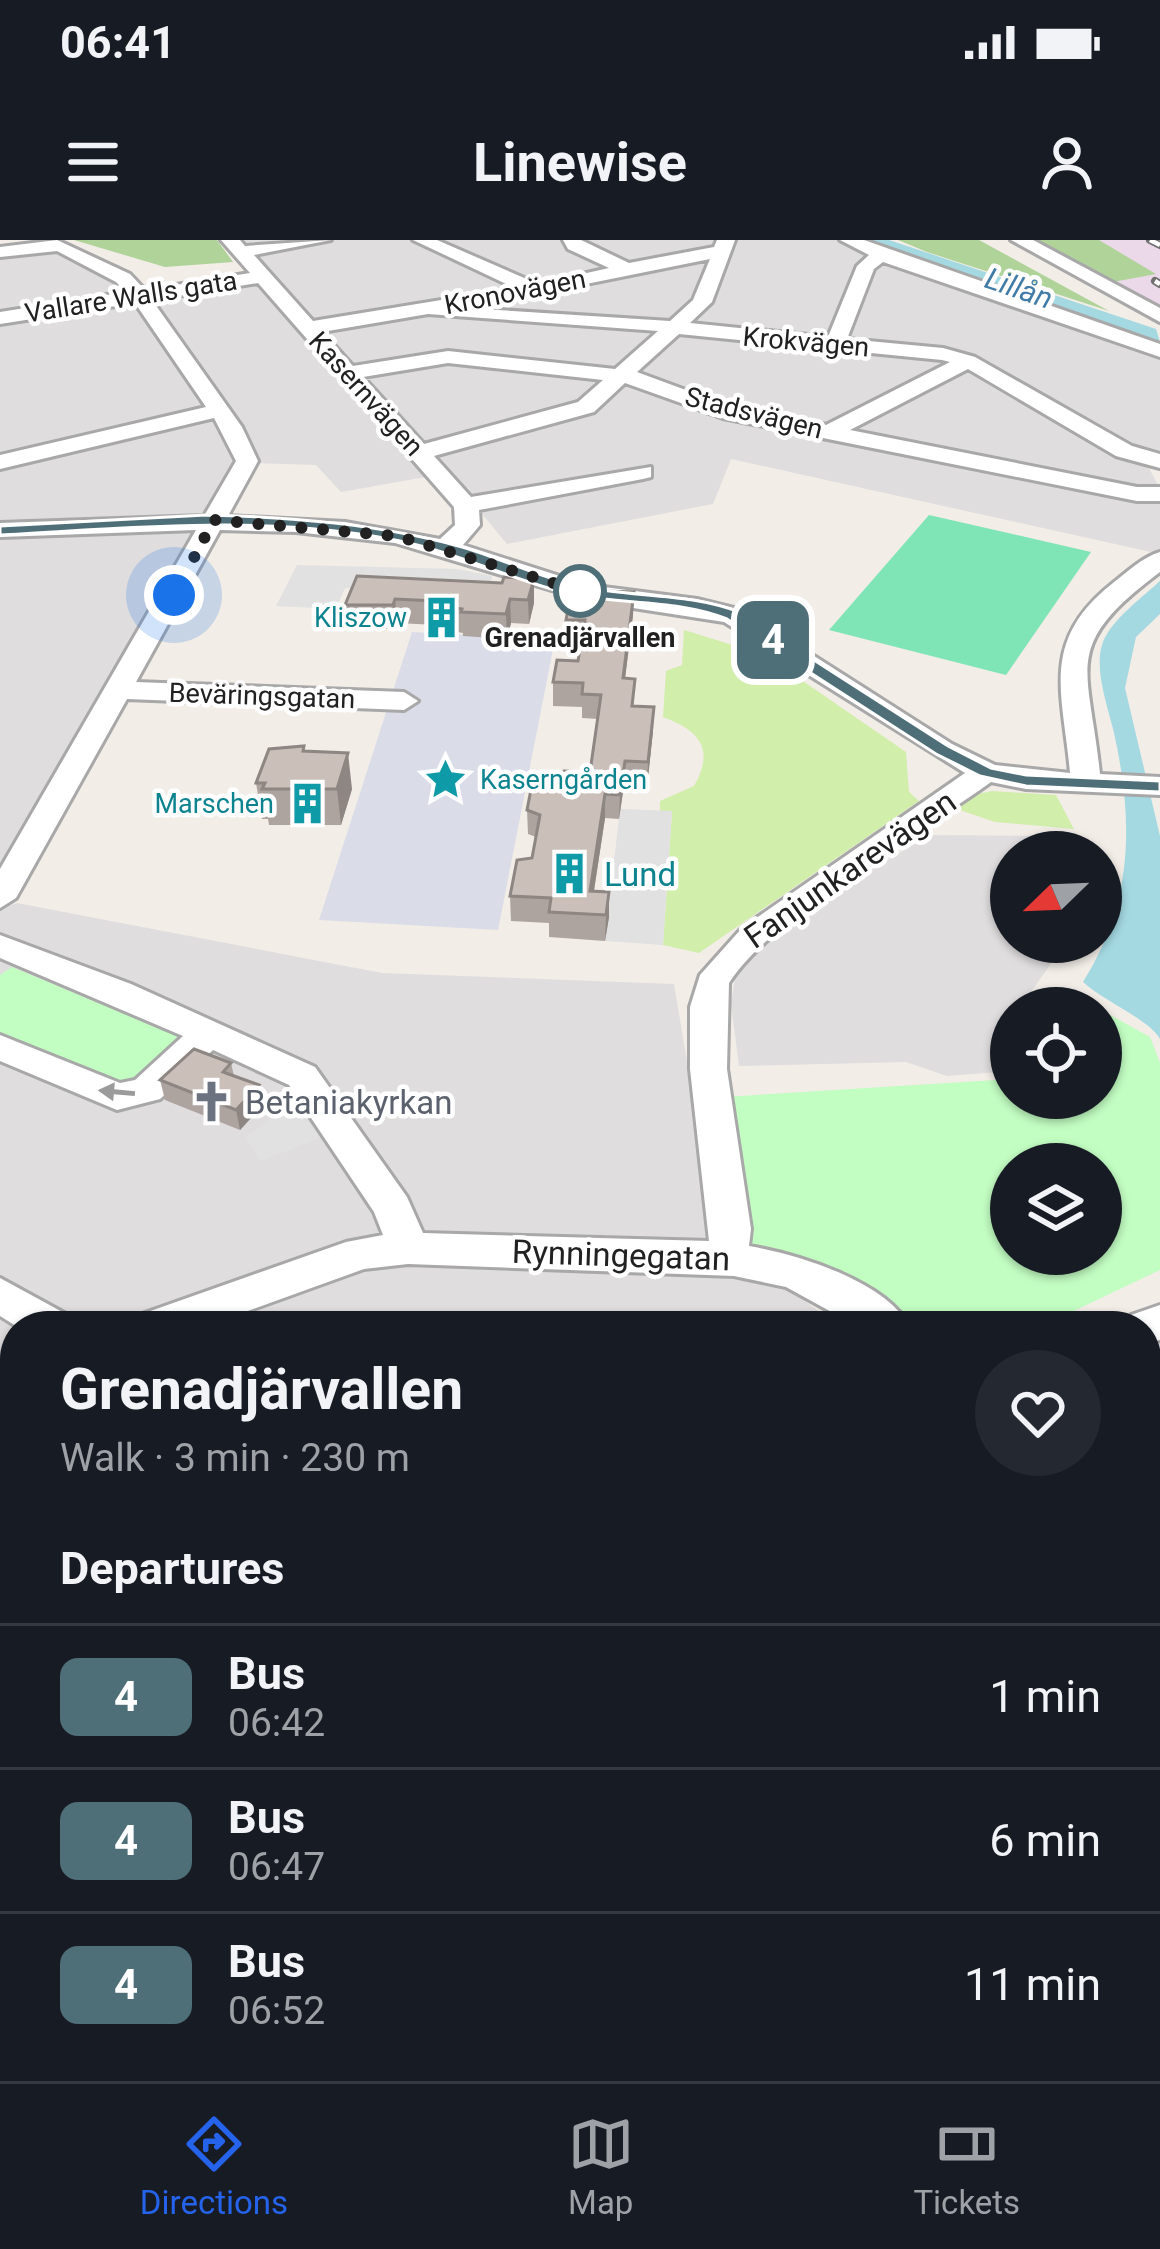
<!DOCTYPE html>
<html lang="en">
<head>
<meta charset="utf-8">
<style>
  :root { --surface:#171b24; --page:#242831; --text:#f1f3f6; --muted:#9ea1a6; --line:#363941; --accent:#2563eb }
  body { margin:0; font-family:Roboto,sans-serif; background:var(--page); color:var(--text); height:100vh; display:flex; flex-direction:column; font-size:45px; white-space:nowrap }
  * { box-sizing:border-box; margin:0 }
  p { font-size:39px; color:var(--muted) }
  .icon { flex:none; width:66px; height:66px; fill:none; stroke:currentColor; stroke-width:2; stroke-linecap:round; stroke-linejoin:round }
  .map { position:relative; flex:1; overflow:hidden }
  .details { position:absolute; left:0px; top:1071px; width:1161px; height:771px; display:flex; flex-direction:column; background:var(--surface); border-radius:48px 48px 0 0; box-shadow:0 3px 9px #0004 }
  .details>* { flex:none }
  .badge { padding:0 24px; border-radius:18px; font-size:42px; line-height:78px }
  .needle { width:78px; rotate:247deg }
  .tools { position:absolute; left:990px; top:591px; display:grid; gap:24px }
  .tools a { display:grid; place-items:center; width:132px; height:132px; border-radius:50%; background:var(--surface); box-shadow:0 3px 9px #0004; font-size:60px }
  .you { position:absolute; width:60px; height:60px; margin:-30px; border:9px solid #fff; border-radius:50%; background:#1a73e8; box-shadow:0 0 0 18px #1a73e833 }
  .map>.badge { position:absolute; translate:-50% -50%; box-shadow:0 0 0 6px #fff }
  h2 { padding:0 60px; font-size:45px; line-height:108px }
  .round { display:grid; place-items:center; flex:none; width:126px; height:126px; border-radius:63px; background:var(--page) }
  .head { display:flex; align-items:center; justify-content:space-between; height:204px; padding:0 60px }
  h1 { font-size:57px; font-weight:700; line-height:90px }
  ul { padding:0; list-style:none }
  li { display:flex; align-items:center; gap:36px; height:144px; padding:0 60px; border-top:3px solid var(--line) }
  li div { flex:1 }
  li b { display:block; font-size:45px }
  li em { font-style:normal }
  li .badge { min-width:132px; font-weight:700; text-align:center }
  .status { display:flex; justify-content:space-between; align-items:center; height:84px; padding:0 60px; background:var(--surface); direction:ltr }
  .status svg { height:33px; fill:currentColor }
  header { display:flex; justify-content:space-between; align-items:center; height:156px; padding:0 60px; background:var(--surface); font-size:54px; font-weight:700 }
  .menu { display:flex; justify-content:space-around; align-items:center; height:168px; border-top:3px solid var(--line); background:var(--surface); font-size:33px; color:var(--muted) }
  .menu a { display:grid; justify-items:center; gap:6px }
  .menu .current { color:var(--accent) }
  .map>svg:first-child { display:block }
  .residential { fill:#dfddde }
  .industrial { fill:#ebd8e9 }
  .grass { fill:#d1eeaa }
  .forest { fill:#afd399 }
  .park { fill:#c2fdc2; fill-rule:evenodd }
  .pitch { fill:#80e5b6 }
  .parking { fill:#e1e1e1 }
  .plaza { fill:#dadce8 }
  .water { fill:#a4d9e2 }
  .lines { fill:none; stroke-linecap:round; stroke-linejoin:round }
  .minor-casing { stroke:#a8a8a8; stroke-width:6 }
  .minor { fill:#fff; fill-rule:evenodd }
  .rail-casing { stroke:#6f6f6f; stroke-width:8 }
  .rail { stroke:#fff; stroke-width:4.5; stroke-dasharray:12; stroke-linecap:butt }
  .wall { fill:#aea49f }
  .shaded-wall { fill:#8d8682 }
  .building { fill:#cabfb9; stroke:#8d8682; stroke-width:3 }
  .oneway { fill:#9b9b9b }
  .line { fill:#4f6f78; stroke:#fff; stroke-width:3 }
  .walk { stroke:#212121; stroke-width:12; stroke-dasharray:0 21.6 }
  .stop-dot { fill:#fff; stroke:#4f6f78; stroke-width:6 }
  .labels { text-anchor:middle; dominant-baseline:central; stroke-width:9; stroke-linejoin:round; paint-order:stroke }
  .far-street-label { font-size:27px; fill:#212121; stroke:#fff }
  .far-culture-label { font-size:27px; fill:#0d838f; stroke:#fff; text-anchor:end }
  .far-stop-label { font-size:27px; font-weight:bold; fill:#212121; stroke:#fff }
  .far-water-label { font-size:30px; font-style:italic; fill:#407ca7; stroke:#fff }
  .street-label { font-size:33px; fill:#212121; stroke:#fff }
  .culture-label { font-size:33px; fill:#0d838f; stroke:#fff; text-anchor:start }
  .worship-label { font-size:33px; fill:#5b616d; stroke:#fff; text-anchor:start }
</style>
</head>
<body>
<div class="status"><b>06:41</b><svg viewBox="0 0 49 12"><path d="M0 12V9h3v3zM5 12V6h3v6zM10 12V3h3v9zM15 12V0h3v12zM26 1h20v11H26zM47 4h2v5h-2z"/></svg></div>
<header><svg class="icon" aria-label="menu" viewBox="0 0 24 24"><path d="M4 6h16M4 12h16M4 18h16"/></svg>Linewise<svg class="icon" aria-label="person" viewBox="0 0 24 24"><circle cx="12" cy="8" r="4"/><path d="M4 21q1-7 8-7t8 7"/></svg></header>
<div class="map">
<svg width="1160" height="1841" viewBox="0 0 1160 1841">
  <rect width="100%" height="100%" fill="#f2ede7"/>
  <g class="residential">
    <polygon points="234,0 844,0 1160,114 1160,216 1149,228 1160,249 1160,314 731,219 713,264 507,304 448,233 341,252 316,225 251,223 143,56 266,38"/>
    <polygon points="48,7 116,39 239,219 0,640 0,16"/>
    <polygon points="929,595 1059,596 1066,612 1011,612 1011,702 1056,702 1050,725 1026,759 1027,768 1011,768 1011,831 947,836 906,822 739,826 731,764 737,725 817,663"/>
    <polygon points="17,663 382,733 674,744 723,1036 788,1048 838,1086 15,1086 15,1118 0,1125 0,669"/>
    <polygon points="1160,1098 1160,1841 1073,1841 1014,1827 1146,1827 1146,1102"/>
    <polygon points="15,1151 15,1827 486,1827 492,1841 0,1841 0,1157"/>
  </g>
  <polygon class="industrial" points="1033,0 1160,0 1160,68"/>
  <g class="grass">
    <path d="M684,390L765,415L906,512L909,552L919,561L699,713L663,705L672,572L660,571V561L694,546C716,508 698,490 663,477L666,431L682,425Z"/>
    <polygon points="992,551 1056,555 1074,589 995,582 951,567 964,557"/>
  </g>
  <g class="forest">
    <polygon points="74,0 217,0 233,22 165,27"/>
    <polygon points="898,0 979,0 1109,71 927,12"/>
    <polygon points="1035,0 1099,0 1156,34 1113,42"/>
  </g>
  <g class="park">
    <polygon points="12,727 187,800 135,844 111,847 0,793 0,735"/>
    <path d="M1105,772L1150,797L1160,823V1030L1042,1086H887L733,1004L708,858L1011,839V858H1030L1043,874L1053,858H1101ZM1011,924H1101V1014H1011Z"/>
  </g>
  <polygon class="pitch" points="929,275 1091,312 1006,435 829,390"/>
  <g class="parking">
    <polygon points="297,325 457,329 492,336 489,352 345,348 336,369 276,366"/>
    <polygon points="620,569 672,571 663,705 605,701"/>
    <polygon points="291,861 320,898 261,921 245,898"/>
  </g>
  <polygon class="plaza" points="412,392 555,399 498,690 319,680"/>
  <g class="water">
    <polygon points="869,0 889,0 1156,89 1160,102"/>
    <path d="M1160,341V374L1136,397L1125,448L1160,596V799C1149,779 1103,761 1083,742C1133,663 1134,582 1114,493C1108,467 1093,428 1103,402C1112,379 1143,357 1160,341Z"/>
  </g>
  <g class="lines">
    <defs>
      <g id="minor">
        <path d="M57,0L130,34L145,50L250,33L221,0H240L245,6L331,0L254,15L313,81L515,48L413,0H437L538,44L609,28L568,9L563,0H581L629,23L714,7L717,0H735L712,62L690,83L828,97L857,26L869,15L840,0H864L1160,104V117L883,22L874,29L847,99L943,108L975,117L1132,206L1160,214V228L1116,216L968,129L850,190L1137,247H1160V261H1137L723,178L625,143L594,172L434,216L471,257L651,227V237L643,239L479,270L480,285L463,305L588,345L697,359L742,370L952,504L995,525L1070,533C1063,453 1039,401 1113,343C1127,332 1143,317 1160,312V332C1060,407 1089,424 1100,534L1160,537V555L1026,549L991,542C920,594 775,673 729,743L727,829L751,989L749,1006C796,1014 886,1041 909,1086H857L786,1047L734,1036L408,1024L364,1029L206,1086H136L142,1074L346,1002L383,995L374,972L289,845L213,810L160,859L117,870L0,821V795L120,843L135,840L183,796L0,718V695L131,744L315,827L407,957L423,993L709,1001L690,829V767L700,735L742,688L965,533L724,382L588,361L395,303L296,292L220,290L136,442L404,452L418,461L404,470L127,459L16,658L0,668V629L196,290L0,297V283L204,276L236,221L214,178L0,229V215L206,167L135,63L0,84V72L126,52L116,42L57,11L0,17V7ZM710,19L693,60L670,81L467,68ZM258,43L454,267L455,285L440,299L345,282L228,276L258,221L242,187L152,60ZM428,74L658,91L615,129L448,111L353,126L322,92ZM679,94L942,120L950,122L826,185L729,166L637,132ZM448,123L603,140L578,162L424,204L363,137Z"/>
        <polygon points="1011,0 1033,0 1160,68 1160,82"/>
        <polygon points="0,1038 66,1074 72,1086 16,1086 0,1076"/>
        <polygon points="1160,1065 1160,1100 1146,1104 1146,1086 1125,1086 1131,1075"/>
        <polygon points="15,1113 15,1153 0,1158 0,1118"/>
        <polygon points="1146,1448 1160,1454 1160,1520 1146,1514"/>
        <polygon points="519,1827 579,1827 585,1841 525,1841"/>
      </g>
    </defs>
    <use href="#minor" class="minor-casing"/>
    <use href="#minor" class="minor"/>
    <defs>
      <g id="rail">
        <polyline points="1150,0 1160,5"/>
        <polyline points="1155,41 1160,44"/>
      </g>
    </defs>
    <use href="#rail" class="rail-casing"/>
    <use href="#rail" class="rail"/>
  </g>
  <g class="wall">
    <polygon points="502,343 534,363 529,384 511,383 507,399 463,396 463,393 457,392 456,386 397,383 395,389 348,389 345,365"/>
    <polygon points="633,375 625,438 634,466 653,491 647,547 624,545 619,579 605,578 594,651 609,652 609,677 605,701 549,697 549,683 511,681 510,656 532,618 536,597 528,594 527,570 562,541 590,532 598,479 582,478 582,467 553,466 553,442 578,421 581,404 566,403 566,380"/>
    <polygon points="304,506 305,511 352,549 341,585 269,585 268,579 262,579 256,543"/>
    <polygon points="231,823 234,836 263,865 240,890 165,860 160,840"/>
  </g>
  <g class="shaded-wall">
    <polygon points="534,339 534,363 529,384 528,360"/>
    <polygon points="634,352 633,375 622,462 623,438"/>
    <polygon points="395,359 397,383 395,389 393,365"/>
    <polygon points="510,359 511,383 507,399 506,374"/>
    <polygon points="654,467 653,491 647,547 648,522"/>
    <polygon points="348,513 352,549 341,585 337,549"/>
    <polygon points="625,521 624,545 619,579 620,555"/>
    <polygon points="605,554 605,578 590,676 590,651"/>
    <polygon points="609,652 609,677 605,701 606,675"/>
    <polygon points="259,845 263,865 240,890 236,870"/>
  </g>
  <g class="building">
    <polygon points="357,336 502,343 504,337 534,339 528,360 510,359 506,374 461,372 462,369 455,368 457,362 395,359 393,365 345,365"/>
    <polygon points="603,351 634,352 623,438 635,439 632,466 654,467 648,522 625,521 620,555 605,554 590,651 609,652 606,675 549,672 551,658 510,656 517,620 532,618 540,575 527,570 533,539 562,541 564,531 590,532 601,455 582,454 583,443 553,442 557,420 578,421 585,380 566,380 570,358 602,360"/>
    <polygon points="304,506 303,511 348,513 337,549 262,549 265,543 256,543 269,509"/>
    <polygon points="194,809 231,823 223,832 259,845 236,870 160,840"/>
  </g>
  <defs><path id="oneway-solid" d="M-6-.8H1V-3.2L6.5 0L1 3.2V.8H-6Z" transform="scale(3)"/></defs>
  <use class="oneway" href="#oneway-solid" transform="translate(117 852) rotate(-175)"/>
  <path class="line" d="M206,275C291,277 379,284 462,307C500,318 536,336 575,345C629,358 687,352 739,372L948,506L991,528L1026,535L1160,541V552L1026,546L980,536L936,514L727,379C677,359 618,365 566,353C510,339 458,313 400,301C268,274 133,288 0,295V286Z"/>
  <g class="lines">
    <polyline class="walk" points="174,355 214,280 397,296 580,351"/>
  </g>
  <defs>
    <symbol id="building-bare" viewBox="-9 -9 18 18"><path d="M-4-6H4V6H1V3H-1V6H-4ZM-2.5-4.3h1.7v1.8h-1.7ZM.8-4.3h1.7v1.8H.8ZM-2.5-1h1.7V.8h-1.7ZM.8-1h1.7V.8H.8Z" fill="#0f9aa8" stroke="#fff" stroke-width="2.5" paint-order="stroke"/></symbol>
    <symbol id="sight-bare" viewBox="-9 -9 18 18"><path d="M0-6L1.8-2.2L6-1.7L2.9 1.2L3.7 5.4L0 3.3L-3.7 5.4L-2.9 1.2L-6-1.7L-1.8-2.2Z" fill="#0f9aa8" stroke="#fff" stroke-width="2.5" paint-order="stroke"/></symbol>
    <symbol id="church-bare" viewBox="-9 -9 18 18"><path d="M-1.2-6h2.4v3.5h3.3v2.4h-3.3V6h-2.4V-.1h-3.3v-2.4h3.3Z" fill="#6b7280" stroke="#fff" stroke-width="2.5" paint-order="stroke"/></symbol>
  </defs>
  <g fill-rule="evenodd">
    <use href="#building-bare" x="412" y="348" width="59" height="59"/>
    <use href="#sight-bare" x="416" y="510" width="59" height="59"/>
    <use href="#building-bare" x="278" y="534" width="59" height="59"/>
    <use href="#building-bare" x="540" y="604" width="59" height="59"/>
    <use href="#church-bare" x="182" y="832" width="59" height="59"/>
  </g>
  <circle class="stop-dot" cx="580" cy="351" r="24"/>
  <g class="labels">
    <g class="far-street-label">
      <text transform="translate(515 52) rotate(-11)">Kronovägen</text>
      <text transform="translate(131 57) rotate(-9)">Vallare Walls gata</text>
      <text transform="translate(806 102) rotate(5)">Krokvägen</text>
      <text transform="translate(366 154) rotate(48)">Kasernvägen</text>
      <text transform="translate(754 173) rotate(14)">Stadsvägen</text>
      <text transform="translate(262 456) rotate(2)">Beväringsgatan</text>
    </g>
    <g class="far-culture-label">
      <text x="407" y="378">Kliszow</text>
      <text x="480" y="540" text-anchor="start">Kaserngården</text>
      <text x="274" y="564">Marschen</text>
    </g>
    <g class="far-stop-label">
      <text x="580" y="398">Grenadjärvallen</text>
    </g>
    <g class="far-water-label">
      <text transform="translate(1019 48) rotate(19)">Lillån</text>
    </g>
    <g class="street-label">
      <text transform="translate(850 629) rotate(-35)">Fanjunkarevägen</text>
      <text transform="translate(621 1015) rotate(2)">Rynningegatan</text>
    </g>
    <g class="culture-label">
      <text x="604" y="634">Lund</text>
    </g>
    <g class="worship-label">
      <text x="245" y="862">Betaniakyrkan</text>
    </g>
  </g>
</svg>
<div class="tools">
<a><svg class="needle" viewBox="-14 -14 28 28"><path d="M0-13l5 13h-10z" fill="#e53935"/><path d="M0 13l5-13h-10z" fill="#9ea1a6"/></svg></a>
<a><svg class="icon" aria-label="locate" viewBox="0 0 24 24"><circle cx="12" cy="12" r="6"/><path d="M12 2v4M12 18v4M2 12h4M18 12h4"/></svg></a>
<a><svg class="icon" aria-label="layers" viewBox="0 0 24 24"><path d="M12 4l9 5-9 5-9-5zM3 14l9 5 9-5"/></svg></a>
</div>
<div class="you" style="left:174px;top:355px"></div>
<b class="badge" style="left:773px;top:400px;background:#4f6f78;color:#fff">4</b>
<section class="details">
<div class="head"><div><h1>Grenadjärvallen</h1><p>Walk · 3 min · 230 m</p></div><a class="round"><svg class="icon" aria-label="heart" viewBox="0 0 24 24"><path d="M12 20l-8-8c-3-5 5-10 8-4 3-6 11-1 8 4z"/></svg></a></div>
<h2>Departures</h2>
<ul>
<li><span class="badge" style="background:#4f6f78;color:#fff">4</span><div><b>Bus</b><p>06:42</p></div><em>1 min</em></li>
<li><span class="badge" style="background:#4f6f78;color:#fff">4</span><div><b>Bus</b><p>06:47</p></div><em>6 min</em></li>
<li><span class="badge" style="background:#4f6f78;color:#fff">4</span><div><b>Bus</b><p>06:52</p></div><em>11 min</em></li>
</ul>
</section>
</div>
<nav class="menu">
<a class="current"><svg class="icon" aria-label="directions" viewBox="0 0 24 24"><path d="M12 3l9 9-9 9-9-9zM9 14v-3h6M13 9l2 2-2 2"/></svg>Directions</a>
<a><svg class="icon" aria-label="map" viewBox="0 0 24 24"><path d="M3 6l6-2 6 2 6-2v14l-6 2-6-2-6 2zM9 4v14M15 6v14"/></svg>Map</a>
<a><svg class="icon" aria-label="tickets" viewBox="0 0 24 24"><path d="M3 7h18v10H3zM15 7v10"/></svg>Tickets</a>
</nav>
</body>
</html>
